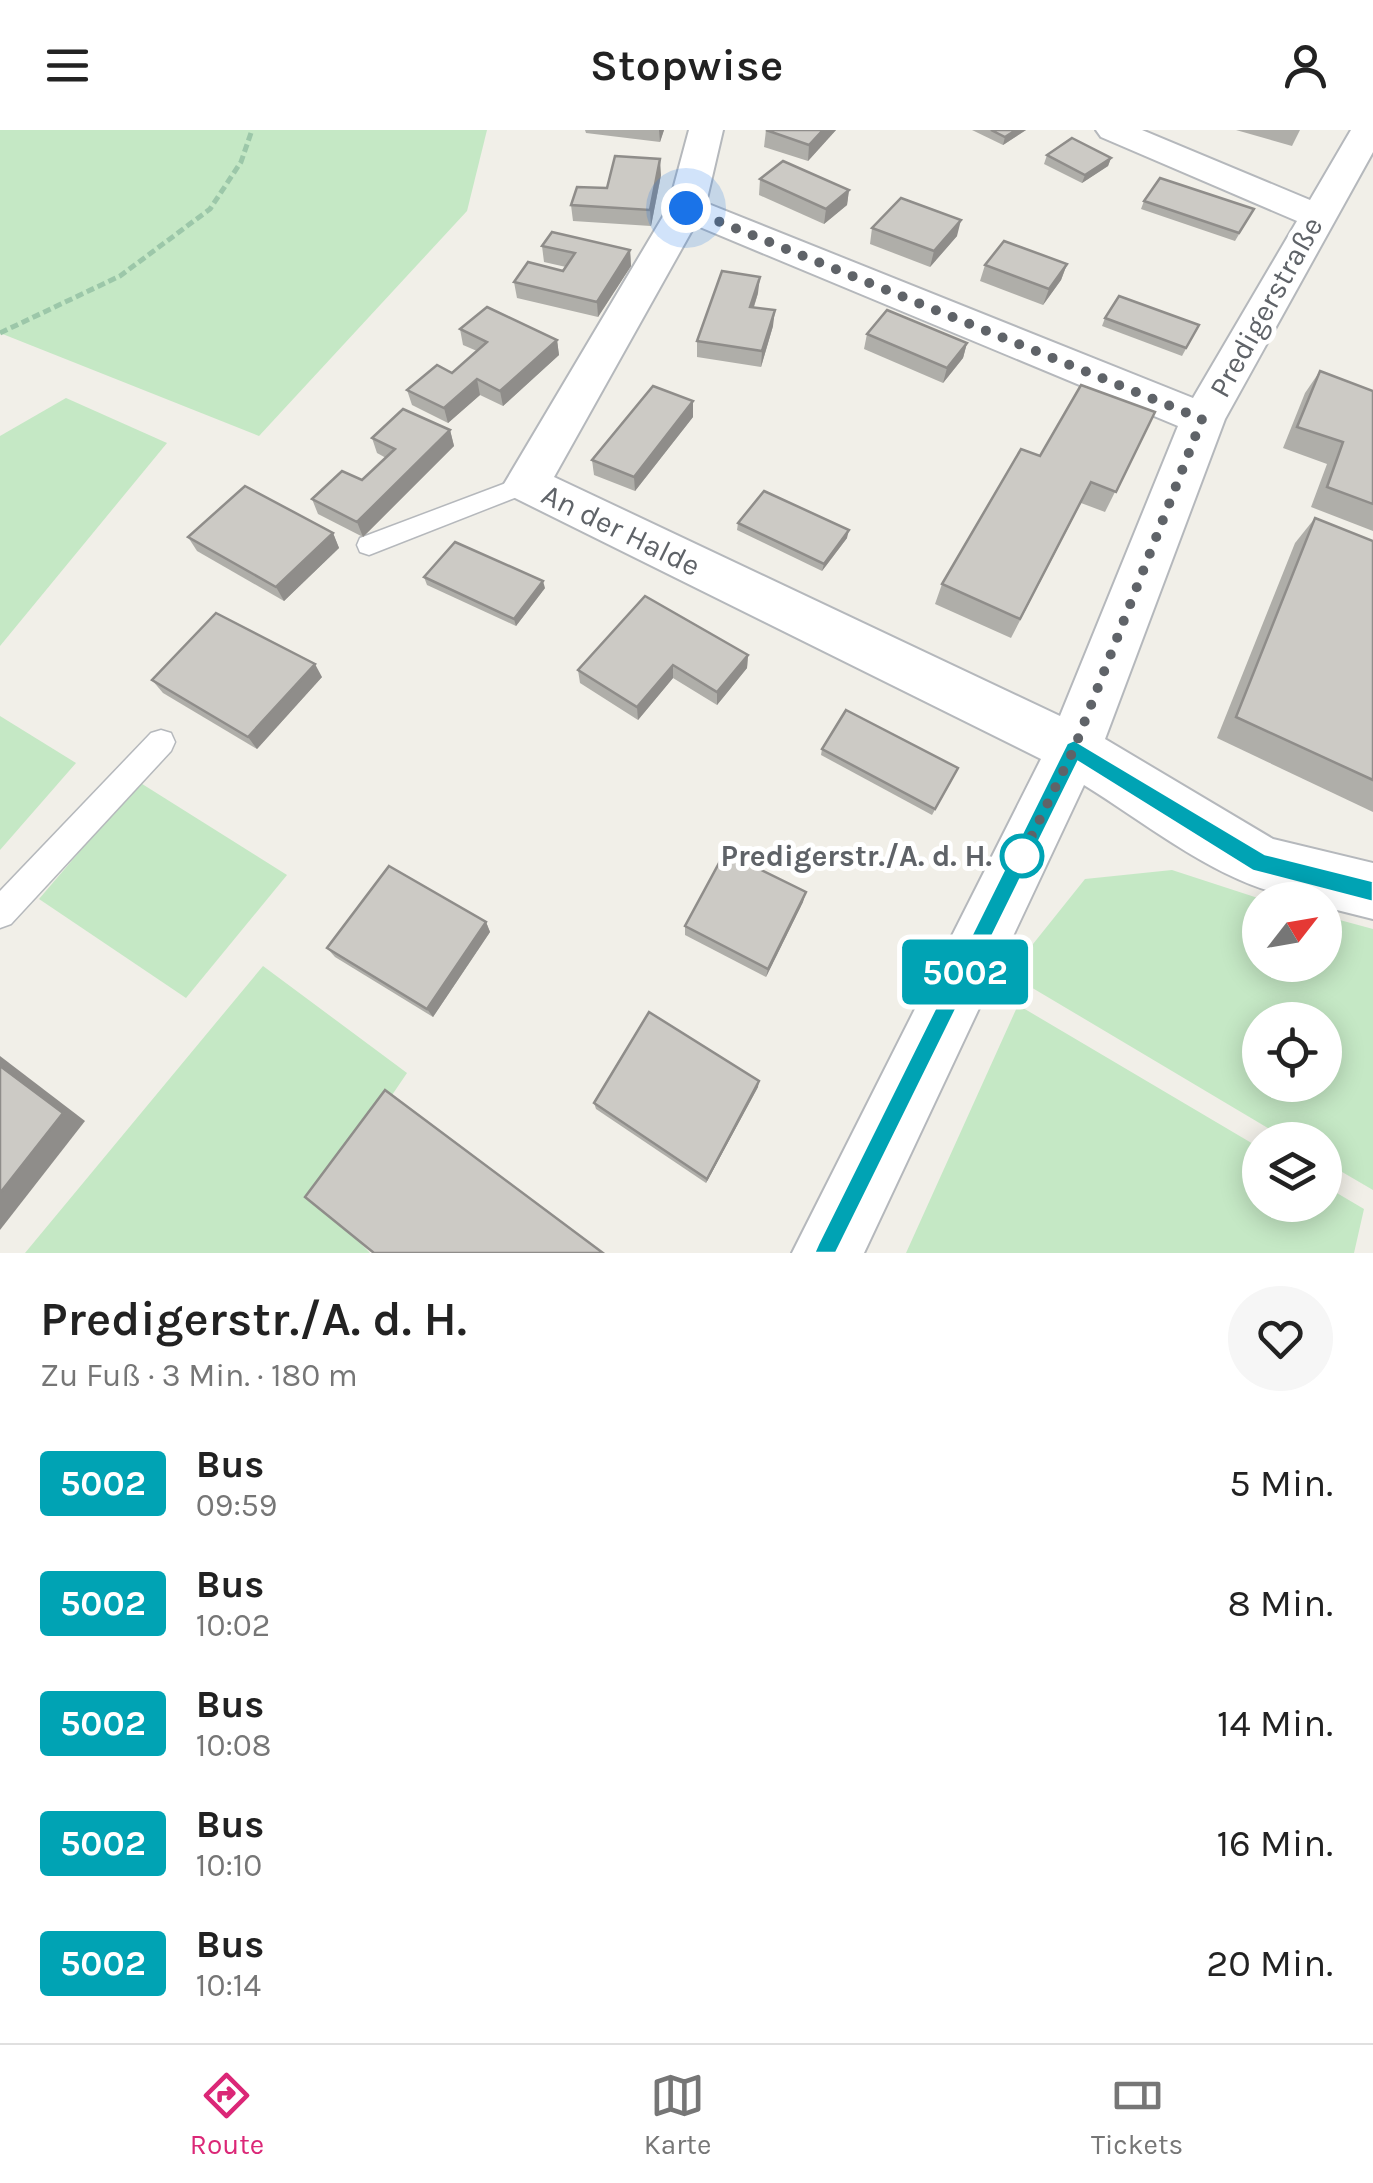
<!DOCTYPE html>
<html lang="de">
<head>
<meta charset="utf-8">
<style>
  :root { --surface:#fff; --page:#f6f6f6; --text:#222; --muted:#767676; --line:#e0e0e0; --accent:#db2777 }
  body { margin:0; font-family:Karla,sans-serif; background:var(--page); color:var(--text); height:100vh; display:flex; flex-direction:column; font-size:38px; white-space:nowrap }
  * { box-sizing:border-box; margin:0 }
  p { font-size:32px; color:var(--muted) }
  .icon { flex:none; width:55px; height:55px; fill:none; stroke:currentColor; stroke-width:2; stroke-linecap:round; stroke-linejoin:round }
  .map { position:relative; height:1123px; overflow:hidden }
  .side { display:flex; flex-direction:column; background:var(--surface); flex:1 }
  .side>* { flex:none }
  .badge { padding:0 20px; border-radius:8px; font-size:35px; line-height:65px }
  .needle { width:65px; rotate:59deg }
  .tools { position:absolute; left:1242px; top:752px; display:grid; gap:20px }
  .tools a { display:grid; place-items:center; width:100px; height:100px; border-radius:50%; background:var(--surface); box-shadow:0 5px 25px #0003; font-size:50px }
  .you { position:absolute; width:50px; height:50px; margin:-25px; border:8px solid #fff; border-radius:50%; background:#1a73e8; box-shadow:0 0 0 15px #1a73e833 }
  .map>.badge { position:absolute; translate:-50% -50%; box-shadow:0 0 0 5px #fff }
  .round { display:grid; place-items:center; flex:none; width:105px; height:105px; border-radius:52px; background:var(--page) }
  .overview { display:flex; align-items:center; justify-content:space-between; height:170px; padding:0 40px }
  h1 { font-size:48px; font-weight:600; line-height:75px }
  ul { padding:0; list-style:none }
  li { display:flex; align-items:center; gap:30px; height:120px; padding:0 40px }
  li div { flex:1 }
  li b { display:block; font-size:38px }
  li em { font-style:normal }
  li .badge { min-width:110px; font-weight:700; text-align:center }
  header { display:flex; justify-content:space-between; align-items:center; height:130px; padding:0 40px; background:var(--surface); font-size:45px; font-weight:600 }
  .tab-bar { display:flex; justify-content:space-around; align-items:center; height:140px; border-top:2px solid var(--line); background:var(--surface); font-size:28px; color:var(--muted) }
  .tab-bar a { display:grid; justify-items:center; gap:5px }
  .tab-bar .active { color:var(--accent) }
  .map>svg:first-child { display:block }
  .green { fill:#c5e8c5; fill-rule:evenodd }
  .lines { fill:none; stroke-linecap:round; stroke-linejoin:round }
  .service-casing { stroke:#b5b8bc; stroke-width:3 }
  .minor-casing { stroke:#b5b8bc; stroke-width:4 }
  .path { stroke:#9cc7a9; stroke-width:5; stroke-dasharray:8 4; stroke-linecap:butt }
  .service { fill:#fff; fill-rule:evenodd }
  .minor { fill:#fff; fill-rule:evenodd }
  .wall { fill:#afaea9 }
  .shaded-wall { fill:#8f8d8a }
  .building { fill:#cccac5; stroke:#8f8d8a; stroke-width:2.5 }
  .line { fill:#00a3b4; stroke:#fff; stroke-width:2.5 }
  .walk { stroke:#5f6368; stroke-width:10; stroke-dasharray:0 18 }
  .stop-dot { fill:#fff; stroke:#00a3b4; stroke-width:5 }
  .labels { text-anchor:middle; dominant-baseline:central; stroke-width:10; stroke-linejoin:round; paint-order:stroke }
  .street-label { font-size:30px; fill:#5f6368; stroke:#fff }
  .stop-label { font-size:30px; font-weight:bold; fill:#5f6368; stroke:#fff; text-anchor:end }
</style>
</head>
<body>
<header><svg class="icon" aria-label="menu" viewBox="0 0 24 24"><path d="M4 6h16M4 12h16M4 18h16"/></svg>Stopwise<svg class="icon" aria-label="person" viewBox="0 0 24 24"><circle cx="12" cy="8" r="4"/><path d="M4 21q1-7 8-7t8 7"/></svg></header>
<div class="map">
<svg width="1373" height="1123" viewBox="0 0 1373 1123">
  <rect width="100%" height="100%" fill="#f1efe8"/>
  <g class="green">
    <polygon points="0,0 487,0 467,81 259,306 0,203"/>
    <polygon points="66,268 167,313 0,516 0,306"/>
    <polygon points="0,586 76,633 0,720"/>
    <polygon points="139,652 287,745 186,868 39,769"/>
    <path d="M1172,740L1264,770H1260V835H1325V786L1373,799V1060L1325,1032V1010H1288L1009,844L1085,749ZM1260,890H1325V955H1260Z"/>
    <polygon points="263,836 407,943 320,1071 370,1123 25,1123"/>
    <polygon points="1018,875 1260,1018 1260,1075 1325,1075 1325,1056 1364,1079 1354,1123 906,1123"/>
  </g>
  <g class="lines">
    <defs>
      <g id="service">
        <polygon points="527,345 535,348 539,354 535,360 369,425 360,422 357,415 360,408"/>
        <polygon points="161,600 171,603 175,612 171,621 11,794 0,798 0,761 151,603"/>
      </g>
      <path id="minor" d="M689,0H723L706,73L1193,268L1297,91L1101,7L1096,0H1142L1310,70L1351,0H1373V22L1225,289L1105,609L1273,709L1373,733V789L1325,777V770C1238,770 1156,699 1084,655L864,1123H792L1041,629L511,366L504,354L668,78ZM695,95L1178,296L1060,586L554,347Z"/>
    </defs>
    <use href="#service" class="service-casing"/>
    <use href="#minor" class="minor-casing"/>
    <polyline class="path" points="0,203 120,146 210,79 241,32 252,0"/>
    <use href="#service" class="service"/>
    <use href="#minor" class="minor"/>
  </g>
  <g class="wall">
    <polygon points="585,0 664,0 660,12 586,3"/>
    <polygon points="766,0 836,0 808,31 764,17"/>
    <polygon points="972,0 1026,0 1003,15"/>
    <polygon points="1236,0 1300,0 1292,16"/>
    <polygon points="1047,25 1111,28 1108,36 1082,53 1044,34"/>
    <polygon points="661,45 651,96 573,91 571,75 607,58"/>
    <polygon points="760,49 849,60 847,75 824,94 759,65"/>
    <polygon points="1144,71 1254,79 1235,111 1141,79"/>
    <polygon points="872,98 957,106 930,137 870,114"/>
    <polygon points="542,116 630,120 631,136 598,187 517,168 514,152 563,141 566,137 544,132"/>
    <polygon points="1067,134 1061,150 1043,175 980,151 985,135"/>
    <polygon points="758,163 754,177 773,196 761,237 697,227 697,211"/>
    <polygon points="1105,188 1199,195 1182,226 1102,196"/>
    <polygon points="460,199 557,210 559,225 503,276 480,265 448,293 412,275 407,260 452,243 477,221 463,215"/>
    <polygon points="867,204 967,213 963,228 943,253 864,219"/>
    <polygon points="1320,241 1373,261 1373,401 1311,377 1327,334 1283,318 1305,263"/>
    <polygon points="693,271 693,287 635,361 594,345 592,330"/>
    <polygon points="1155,282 1105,382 1081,373 1011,508 935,474 942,454 1040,326"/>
    <polygon points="450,300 454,316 363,407 318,384 312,369 362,350 386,328 377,323 372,308"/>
    <polygon points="1315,388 1373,411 1373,682 1217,608 1295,413"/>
    <polygon points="738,393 847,408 822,441 737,400"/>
    <polygon points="333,403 339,418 284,471 197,421 188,407"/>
    <polygon points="424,447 545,458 516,496 427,455"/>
    <polygon points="748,525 747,538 717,575 673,548 638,590 580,553 578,540"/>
    <polygon points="322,547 257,619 163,563 152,550"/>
    <polygon points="822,619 958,638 932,685 821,625"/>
    <polygon points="803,772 766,847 685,805 685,796"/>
    <polygon points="486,792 490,802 433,887 335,827 327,818"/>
    <polygon points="758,957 706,1053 596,979 594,973"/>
  </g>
  <g class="shaded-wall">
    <polygon points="659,0 664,0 660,12"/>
    <polygon points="823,0 836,0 808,31 809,15"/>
    <polygon points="1016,0 1026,0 1003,15 1005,7"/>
    <polygon points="1111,28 1108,36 1082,53 1085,45"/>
    <polygon points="660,29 661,45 651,96 650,80"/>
    <polygon points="849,60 847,75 824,94 826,79"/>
    <polygon points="961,90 957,106 930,137 934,121"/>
    <polygon points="630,120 631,136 598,187 597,172"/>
    <polygon points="1067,134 1061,150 1043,175 1049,159"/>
    <polygon points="760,147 758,163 749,192 750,177"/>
    <polygon points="775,180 773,196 761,237 762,221"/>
    <polygon points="557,210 559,225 503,276 500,261"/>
    <polygon points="967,213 963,228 943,253 947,238"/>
    <polygon points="477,249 480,265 448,293 444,278"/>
    <polygon points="693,271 693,287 635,361 634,347"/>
    <polygon points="450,300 454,316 363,407 357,392"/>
    <polygon points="849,400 847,408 822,441 824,434"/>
    <polygon points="333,403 339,418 284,471 276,457"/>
    <polygon points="543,451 545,458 516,496 514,489"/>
    <polygon points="748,525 747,538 717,575 717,562"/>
    <polygon points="315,534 322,547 257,619 248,607"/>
    <polygon points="673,535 673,548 638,590 637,577"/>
    <polygon points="806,762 803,772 766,847 768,839"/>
    <polygon points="486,792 490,802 433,887 427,879"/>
    <polygon points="0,926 85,991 0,1100"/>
    <polygon points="759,951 758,957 706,1053 707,1049"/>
  </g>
  <g class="building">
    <polygon points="766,0 823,0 809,15"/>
    <polygon points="991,0 1016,0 1005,7"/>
    <polygon points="1072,8 1111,28 1085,45 1047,25"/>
    <polygon points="615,26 660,29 650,80 571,75 577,57 607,58"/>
    <polygon points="783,31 849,60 826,79 760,49"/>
    <polygon points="1160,48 1254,79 1239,103 1144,71"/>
    <polygon points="901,68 961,90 934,121 872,98"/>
    <polygon points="552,102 630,120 597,172 514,152 528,132 563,141 575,123 542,116"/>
    <polygon points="1004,111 1067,134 1049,159 985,135"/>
    <polygon points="722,141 760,147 750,177 775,180 762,221 697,211"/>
    <polygon points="1119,166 1199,195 1186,218 1105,188"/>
    <polygon points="487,177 557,210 500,261 477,249 444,278 407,260 437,235 452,243 487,212 460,199"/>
    <polygon points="887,180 967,213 947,238 867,204"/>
    <polygon points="1320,241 1373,261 1373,374 1327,357 1343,312 1297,297"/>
    <polygon points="1081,255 1155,282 1116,362 1091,352 1020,489 942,454 1021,319 1040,326"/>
    <polygon points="653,256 693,271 634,347 592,330"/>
    <polygon points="403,279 450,300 357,392 312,369 342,341 362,350 395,319 372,308"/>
    <polygon points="245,356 333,403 276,457 188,407"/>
    <polygon points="764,361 849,400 824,434 738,393"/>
    <polygon points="1315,388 1373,411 1373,650 1236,587"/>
    <polygon points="455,412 543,451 514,489 424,447"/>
    <polygon points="645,466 748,525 717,562 673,535 637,577 578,540"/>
    <polygon points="216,483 315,534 248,607 152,550"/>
    <polygon points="846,580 958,638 935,679 822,619"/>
    <polygon points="725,722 806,762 768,839 685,796"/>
    <polygon points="389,736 486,792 427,879 327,818"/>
    <polygon points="649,882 759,951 707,1049 594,973"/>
    <polygon points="0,936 63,983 0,1063"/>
    <polygon points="385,960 603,1123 374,1123 305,1067"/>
  </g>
  <polygon class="line" points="1074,610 1265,724 1373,751 1373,772 1253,741 1078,632 836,1123 814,1123 818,1114 1067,613"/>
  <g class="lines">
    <polyline class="walk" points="686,78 1202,289 1074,619 1022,726"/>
  </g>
  <circle class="stop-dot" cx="1022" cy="726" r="20"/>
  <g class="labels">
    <g class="street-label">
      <text transform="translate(1266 177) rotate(-61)">Predigerstraße</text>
      <text transform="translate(621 400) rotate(26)">An der Halde</text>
    </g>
    <g class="stop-label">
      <text x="992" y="726">Predigerstr./A. d. H.</text>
    </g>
  </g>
</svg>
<div class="tools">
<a><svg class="needle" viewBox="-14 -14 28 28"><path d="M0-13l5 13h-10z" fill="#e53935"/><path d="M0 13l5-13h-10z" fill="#767676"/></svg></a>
<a><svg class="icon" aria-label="locate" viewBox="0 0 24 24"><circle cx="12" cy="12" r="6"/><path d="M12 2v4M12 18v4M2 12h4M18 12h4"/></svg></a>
<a><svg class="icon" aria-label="layers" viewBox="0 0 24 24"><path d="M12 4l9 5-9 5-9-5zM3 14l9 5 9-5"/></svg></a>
</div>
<div class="you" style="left:686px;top:78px"></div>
<b class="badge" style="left:965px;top:842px;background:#00a3b4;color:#fff">5002</b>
</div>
<section class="side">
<div class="overview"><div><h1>Predigerstr./A. d. H.</h1><p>Zu Fuß · 3 Min. · 180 m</p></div><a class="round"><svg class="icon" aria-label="heart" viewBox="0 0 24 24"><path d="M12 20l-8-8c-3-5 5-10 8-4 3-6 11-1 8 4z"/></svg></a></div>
<ul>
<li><span class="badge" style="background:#00a3b4;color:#fff">5002</span><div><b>Bus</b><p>09:59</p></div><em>5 Min.</em></li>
<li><span class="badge" style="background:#00a3b4;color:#fff">5002</span><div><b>Bus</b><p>10:02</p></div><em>8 Min.</em></li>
<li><span class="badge" style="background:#00a3b4;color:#fff">5002</span><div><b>Bus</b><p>10:08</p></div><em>14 Min.</em></li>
<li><span class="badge" style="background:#00a3b4;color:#fff">5002</span><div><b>Bus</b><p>10:10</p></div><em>16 Min.</em></li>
<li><span class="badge" style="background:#00a3b4;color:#fff">5002</span><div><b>Bus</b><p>10:14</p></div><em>20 Min.</em></li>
</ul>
</section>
<nav class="tab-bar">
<a class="active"><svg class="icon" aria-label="directions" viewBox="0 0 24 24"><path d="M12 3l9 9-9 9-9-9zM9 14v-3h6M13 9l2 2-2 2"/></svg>Route</a>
<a><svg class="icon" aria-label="map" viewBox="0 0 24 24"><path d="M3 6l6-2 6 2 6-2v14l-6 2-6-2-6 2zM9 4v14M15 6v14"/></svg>Karte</a>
<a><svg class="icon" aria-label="tickets" viewBox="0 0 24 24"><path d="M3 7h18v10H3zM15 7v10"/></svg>Tickets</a>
</nav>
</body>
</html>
